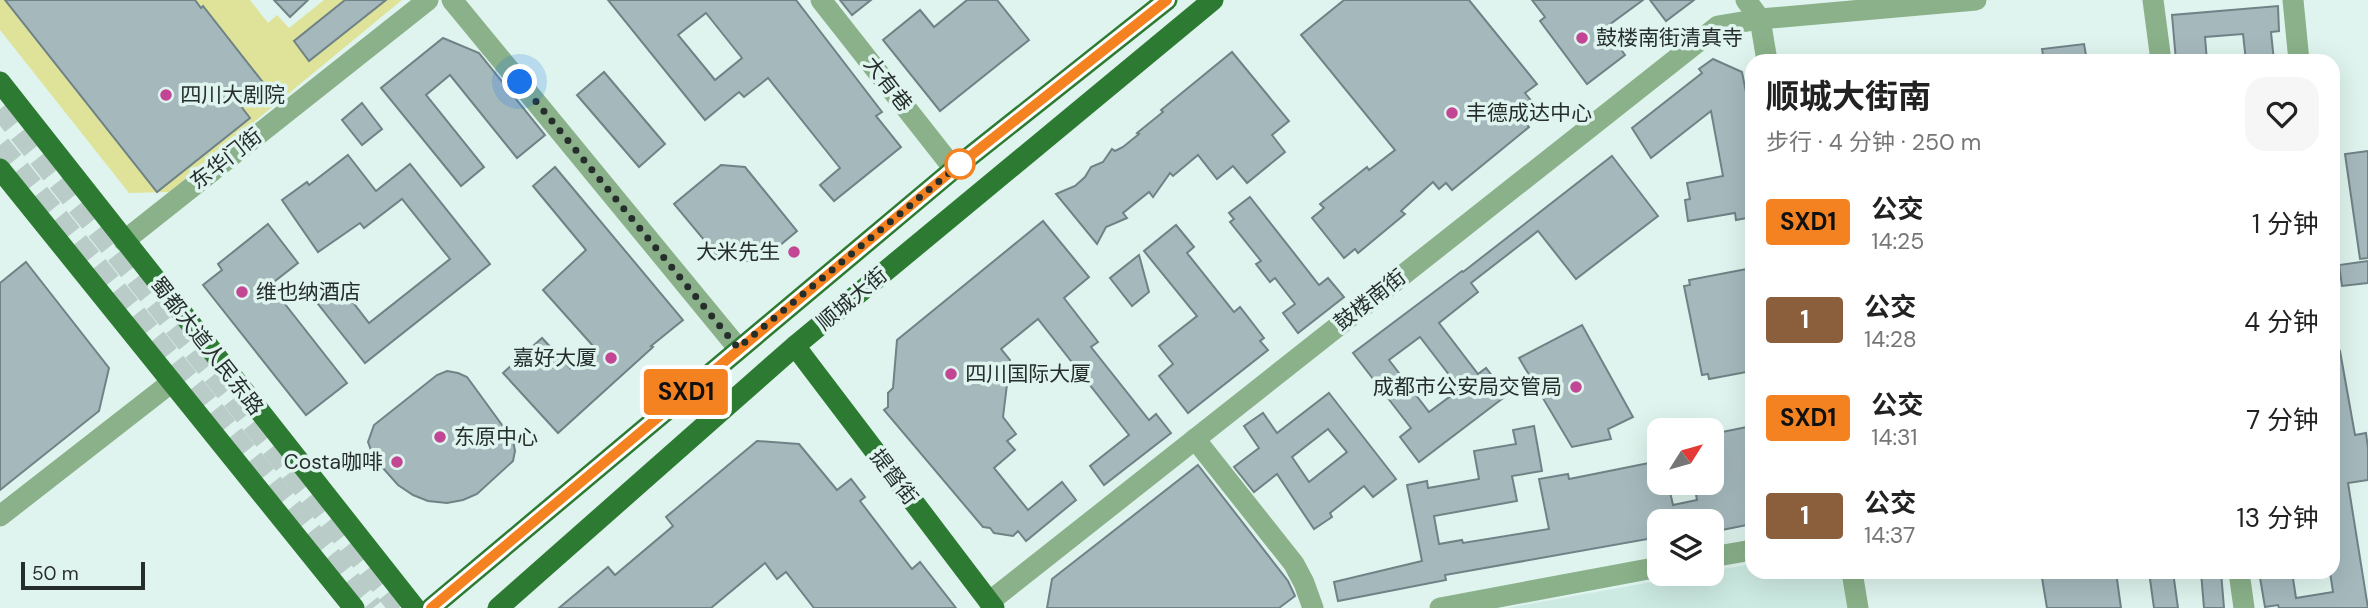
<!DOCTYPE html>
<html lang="zh">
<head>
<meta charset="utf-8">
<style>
  :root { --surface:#fff; --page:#f6f6f6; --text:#222; --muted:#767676 }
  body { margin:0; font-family:"DM Sans","Noto Sans SC",sans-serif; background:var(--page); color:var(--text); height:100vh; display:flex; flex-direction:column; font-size:26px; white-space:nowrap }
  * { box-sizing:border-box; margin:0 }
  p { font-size:23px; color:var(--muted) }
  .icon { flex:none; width:38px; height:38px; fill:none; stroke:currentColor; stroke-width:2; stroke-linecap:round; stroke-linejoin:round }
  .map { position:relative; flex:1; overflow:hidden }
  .panel { position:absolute; left:1745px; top:54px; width:595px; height:525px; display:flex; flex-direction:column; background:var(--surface); border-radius:21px; box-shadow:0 7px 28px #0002 }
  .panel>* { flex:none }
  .badge { padding:0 14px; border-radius:5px; font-size:24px; line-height:46px }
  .needle { width:46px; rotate:53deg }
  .fabs { position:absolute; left:1647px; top:418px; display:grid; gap:14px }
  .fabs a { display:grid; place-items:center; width:77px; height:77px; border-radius:14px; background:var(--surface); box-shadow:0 7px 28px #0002; font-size:35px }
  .scale { position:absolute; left:21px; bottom:18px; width:124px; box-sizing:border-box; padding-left:7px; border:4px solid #262e2c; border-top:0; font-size:19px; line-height:24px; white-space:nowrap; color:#262e2c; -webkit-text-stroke:5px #dff4ee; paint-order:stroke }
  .you { position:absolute; width:35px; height:35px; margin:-18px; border:5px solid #fff; border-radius:50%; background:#1a73e8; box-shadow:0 0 0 10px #1a73e833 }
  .map>.badge { position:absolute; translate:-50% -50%; box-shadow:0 0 0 4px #fff }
  .round { display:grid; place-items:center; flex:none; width:74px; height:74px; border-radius:21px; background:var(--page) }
  .summary { display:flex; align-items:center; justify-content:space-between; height:119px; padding:0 21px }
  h1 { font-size:33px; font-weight:700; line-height:52px }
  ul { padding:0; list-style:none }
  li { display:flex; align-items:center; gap:21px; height:98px; padding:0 21px }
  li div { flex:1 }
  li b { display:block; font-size:26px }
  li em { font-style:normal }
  li .badge { min-width:77px; font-weight:700; text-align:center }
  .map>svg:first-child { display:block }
  .built { fill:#cceae2 }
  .green { fill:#dfe399 }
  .building { fill:#a5b9bd; stroke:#6f8286; stroke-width:2; fill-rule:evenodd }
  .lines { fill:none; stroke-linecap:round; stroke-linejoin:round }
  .major-tunnel { stroke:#baccc7; stroke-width:21; stroke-dasharray:21 10; stroke-linecap:butt }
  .minor { stroke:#8ab18a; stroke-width:21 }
  .major { stroke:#2d7b32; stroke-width:21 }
  .line-casing { stroke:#fff; stroke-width:16 }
  .line { stroke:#f58220; stroke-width:10 }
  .walk { stroke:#262e2c; stroke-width:7; stroke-dasharray:0 12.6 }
  .poi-dot { fill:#c34694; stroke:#dff4ee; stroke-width:2.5 }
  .stop-dot { fill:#fff; stroke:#f58220; stroke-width:3.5 }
  .labels { text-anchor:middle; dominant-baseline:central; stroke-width:7; stroke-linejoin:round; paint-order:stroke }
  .poi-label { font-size:21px; fill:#262e2c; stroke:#dff4ee; text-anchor:start }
  .street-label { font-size:21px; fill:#262e2c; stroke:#dff4ee }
</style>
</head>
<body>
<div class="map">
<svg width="2368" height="608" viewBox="0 0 2368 608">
  <rect width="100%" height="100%" fill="#dff4ee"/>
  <polygon class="built" points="1752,564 1752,572 1844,572 1848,608 1507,608 1696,574 1712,574 1712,571"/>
  <polygon class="green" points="0,0 250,0 268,23 277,15 289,28 324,0 402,0 169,192 129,193 0,30"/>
  <g class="building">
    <polygon points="5,0 195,0 201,8 203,6 265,85 240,105 250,118 157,192"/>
    <polygon points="274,0 308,0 290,17"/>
    <polygon points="345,0 386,0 309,61 294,41"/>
    <path d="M608,0H796L882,112L876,116L901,147L834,201L820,185L840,168L768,78L744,97L739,92L705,120ZM706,13L742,58L715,80L678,35Z"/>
    <polygon points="840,0 871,0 852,15"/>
    <polygon points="967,0 997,0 1029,40 940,111 883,40 920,10 934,27"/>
    <polygon points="1344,0 1469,0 1537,84 1525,93 1533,103 1525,108 1531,115 1524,121 1529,127 1452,190 1446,183 1439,189 1433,182 1401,211 1405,214 1358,253 1355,249 1344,258 1312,218 1324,208 1320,204 1367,167 1369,170 1395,150 1301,35"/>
    <polygon points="1532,0 1643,0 1605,28 1625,55 1587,84 1540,21 1545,17"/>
    <polygon points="1650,0 1694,0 1666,21"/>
    <polygon points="2278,6 2279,31 2271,32 2274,61 2246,61 2243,34 2205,37 2207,61 2176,61 2172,15"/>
    <polygon points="443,38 479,53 545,135 517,158 450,75 426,95 484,167 461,186 381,88"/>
    <polygon points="2084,44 2087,61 2044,61 2042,49"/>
    <polygon points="1232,52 1289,121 1272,135 1285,152 1247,183 1233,166 1217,179 1198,155 1173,176 1170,173 1153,197 1149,192 1123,213 1127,218 1106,227 1097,244 1056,194 1075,186 1085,177 1091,167 1103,162 1112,149 1115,151 1123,147 1139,134 1137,133 1163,112 1161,110"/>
    <polygon points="1713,59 1742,72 1752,123 1752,217 1736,220 1735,213 1688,221 1685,200 1690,199 1687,183 1723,176 1711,111 1651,158 1632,128 1702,73 1699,69"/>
    <polygon points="604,72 665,144 639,167 577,95"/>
    <polygon points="362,103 382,129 362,145 342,120"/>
    <polygon points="2368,151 2368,258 2360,259 2345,154"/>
    <polygon points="348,155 376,191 410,164 490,264 365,363 318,304 341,287 369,323 450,259 402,199 364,228 360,223 318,252 282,200 307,182 309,185"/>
    <path d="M1612,156L1658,216L1576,279L1538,231L1471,283L1478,292L1439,323L1478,374L1486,368L1507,395L1419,462L1400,437L1411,428L1353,353L1462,271L1463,272ZM1420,337L1460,389L1429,412L1389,360Z"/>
    <polygon points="721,165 745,167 797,231 760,262 720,259 674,204"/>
    <polygon points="555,167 683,320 651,346 653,347 558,433 503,373 542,338 570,368 594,347 543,290 586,250 533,186"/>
    <polygon points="1250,197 1319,285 1328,278 1344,297 1298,333 1283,313 1295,304 1275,278 1270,282 1256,264 1261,261 1230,222 1234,219 1229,213"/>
    <polygon points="1043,221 1089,277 1064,298 1098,342 1091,347 1149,420 1156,414 1171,433 1104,485 1090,466 1129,435 1038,319 1001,349 1010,360 1003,417 1016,434 1007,441 1015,450 994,468 1028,510 1062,482 1076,500 1026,541 1018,531 1013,536 994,533 990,528 983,527 884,410 888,407 888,393 893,388 897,340"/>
    <polygon points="268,224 298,263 270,285 347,383 306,415 203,285 222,270 218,264"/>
    <polygon points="1176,225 1194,247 1187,253 1234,312 1240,307 1264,338 1260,341 1268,350 1188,413 1159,376 1173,364 1159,346 1197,316 1144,251"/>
    <polygon points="1139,255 1149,292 1132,306 1110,278"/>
    <polygon points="2368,261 2368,283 2342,286 2339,265"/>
    <polygon points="26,262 109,368 99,411 0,490 0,283"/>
    <polygon points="1752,268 1752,371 1709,379 1708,374 1702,375 1684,286 1690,285 1689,280"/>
    <polygon points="1582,325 1633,417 1608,429 1611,439 1572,447 1519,358"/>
    <polygon points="2340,351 2355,435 2366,433 2368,448 2368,480 2348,483 2368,608 2279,608 2278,605 2265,607 2259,572 2292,572 2296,598 2333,592 2330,572 2333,572 2333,352"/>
    <polygon points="447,371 458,373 467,377 513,440 515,451 513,461 477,494 463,500 447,503 428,501 413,495 398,485 374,458 368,442 374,425 437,375"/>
    <path d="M1329,393L1396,479L1373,497L1364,486L1330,513L1332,517L1314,529L1277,474L1254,492L1234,467L1259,448L1244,426L1263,413L1277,433ZM1328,429L1347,452L1309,482L1292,457Z"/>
    <polygon points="1534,426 1542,471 1512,476 1517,501 1434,516 1439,544 1462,540 1463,543 1549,529 1539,479 1568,474 1569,479 1659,461 1659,483 1668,483 1673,505 1697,500 1694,483 1712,483 1712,434 1752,426 1752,524 1712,532 1712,522 1659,522 1659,537 1445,575 1446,580 1338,601 1334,582 1422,561 1407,485 1427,481 1428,488 1479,479 1474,451 1516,444 1513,430"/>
    <polygon points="757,441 799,444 837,490 851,479 865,497 860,501 912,569 920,562 956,608 814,608 786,572 777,579 765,563 711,608 559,608 608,567 615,575 673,526 666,517"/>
    <polygon points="1198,465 1288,581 1295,596 1279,608 1047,608 1052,579"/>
    <polygon points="2041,572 2116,572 2121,608 2047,608"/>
    <polygon points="2149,572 2173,572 2178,608 2154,608"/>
    <polygon points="2201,572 2221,572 2224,608 2204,608"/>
  </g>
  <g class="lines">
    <g class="major-tunnel">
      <polyline points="0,109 399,608"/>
      <polyline points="0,145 373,608"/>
    </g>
    <g class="minor">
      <polyline points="452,0 738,348"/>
      <polyline points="821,0 954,169"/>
      <polyline points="1746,0 1760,19 1767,61"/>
      <polyline points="2153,0 2161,61"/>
      <polyline points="2293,0 2299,61"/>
      <polyline points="124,241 428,0"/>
      <polyline points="1195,439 1294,564 1304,583 1313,608"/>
      <polyline points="0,516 172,382"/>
      <polyline points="1712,557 1752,550"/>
      <polyline points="1852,572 1858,608"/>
      <polyline points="2239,572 2244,608"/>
      <polyline points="989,602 1718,26 1760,19 1976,0"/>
      <polyline points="1440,608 1659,567"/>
    </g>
    <g class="major">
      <polyline points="0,82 415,608"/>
      <polyline points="0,169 354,608"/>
      <polyline points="795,346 994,608"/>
      <polyline points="431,608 954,169 1167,0"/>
      <polyline points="498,608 795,346 1213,0"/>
    </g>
  </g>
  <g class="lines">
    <defs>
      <polyline id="line" points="431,608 954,169 1167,0"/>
    </defs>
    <use href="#line" class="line-casing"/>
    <use href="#line" class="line"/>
    <polyline class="walk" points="520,82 738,348 960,164"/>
  </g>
  <g class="poi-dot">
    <circle cx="1582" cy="38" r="7"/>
    <circle cx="166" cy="95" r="7"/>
    <circle cx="1452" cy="113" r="7"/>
    <circle cx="794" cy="252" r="7"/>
    <circle cx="242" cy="292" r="7"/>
    <circle cx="611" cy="358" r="7"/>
    <circle cx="951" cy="374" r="7"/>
    <circle cx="1576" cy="387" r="7"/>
    <circle cx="440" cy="437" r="7"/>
    <circle cx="397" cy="462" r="7"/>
  </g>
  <circle class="stop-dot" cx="960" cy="164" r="14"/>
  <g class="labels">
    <g class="poi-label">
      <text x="1596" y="38">鼓楼南街清真寺</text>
      <text x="180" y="95">四川大剧院</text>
      <text x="1466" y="113">丰德成达中心</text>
      <text x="780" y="252" text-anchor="end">大米先生</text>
      <text x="256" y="292">维也纳酒店</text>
      <text x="597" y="358" text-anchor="end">嘉好大厦</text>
      <text x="965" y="374">四川国际大厦</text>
      <text x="1562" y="387" text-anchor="end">成都市公安局交管局</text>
      <text x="454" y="437">东原中心</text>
      <text x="383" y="462" text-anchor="end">Costa咖啡</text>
    </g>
    <g class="street-label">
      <text transform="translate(888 84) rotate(52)">大有巷</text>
      <text transform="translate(226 159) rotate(-38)">东华门街</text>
      <text transform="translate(852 299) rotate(-40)">顺城大街</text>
      <text transform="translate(1370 300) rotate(-38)">鼓楼南街</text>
      <text transform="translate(207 346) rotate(52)">蜀都大道人民东路</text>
      <text transform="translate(894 477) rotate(53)">提督街</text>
    </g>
  </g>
</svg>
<div class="fabs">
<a><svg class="needle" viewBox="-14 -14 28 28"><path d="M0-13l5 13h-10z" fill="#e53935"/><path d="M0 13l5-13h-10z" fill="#767676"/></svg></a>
<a><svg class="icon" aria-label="layers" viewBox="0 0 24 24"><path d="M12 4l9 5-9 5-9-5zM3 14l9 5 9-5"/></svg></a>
</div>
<div class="scale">50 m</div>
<div class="you" style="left:520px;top:82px"></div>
<b class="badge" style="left:686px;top:392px;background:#f58220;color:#111">SXD1</b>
<section class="panel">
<div class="summary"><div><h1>顺城大街南</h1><p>步行 · 4 分钟 · 250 m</p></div><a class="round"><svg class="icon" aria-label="heart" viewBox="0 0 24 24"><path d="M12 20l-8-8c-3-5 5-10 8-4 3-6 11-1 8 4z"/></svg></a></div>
<ul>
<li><span class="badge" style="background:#f58220;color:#111">SXD1</span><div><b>公交</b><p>14:25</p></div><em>1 分钟</em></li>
<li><span class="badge" style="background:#8b5e3c;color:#fff">1</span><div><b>公交</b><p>14:28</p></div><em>4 分钟</em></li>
<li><span class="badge" style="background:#f58220;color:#111">SXD1</span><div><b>公交</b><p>14:31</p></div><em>7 分钟</em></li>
<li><span class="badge" style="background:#8b5e3c;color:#fff">1</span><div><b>公交</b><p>14:37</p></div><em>13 分钟</em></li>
</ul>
</section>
</div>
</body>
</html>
